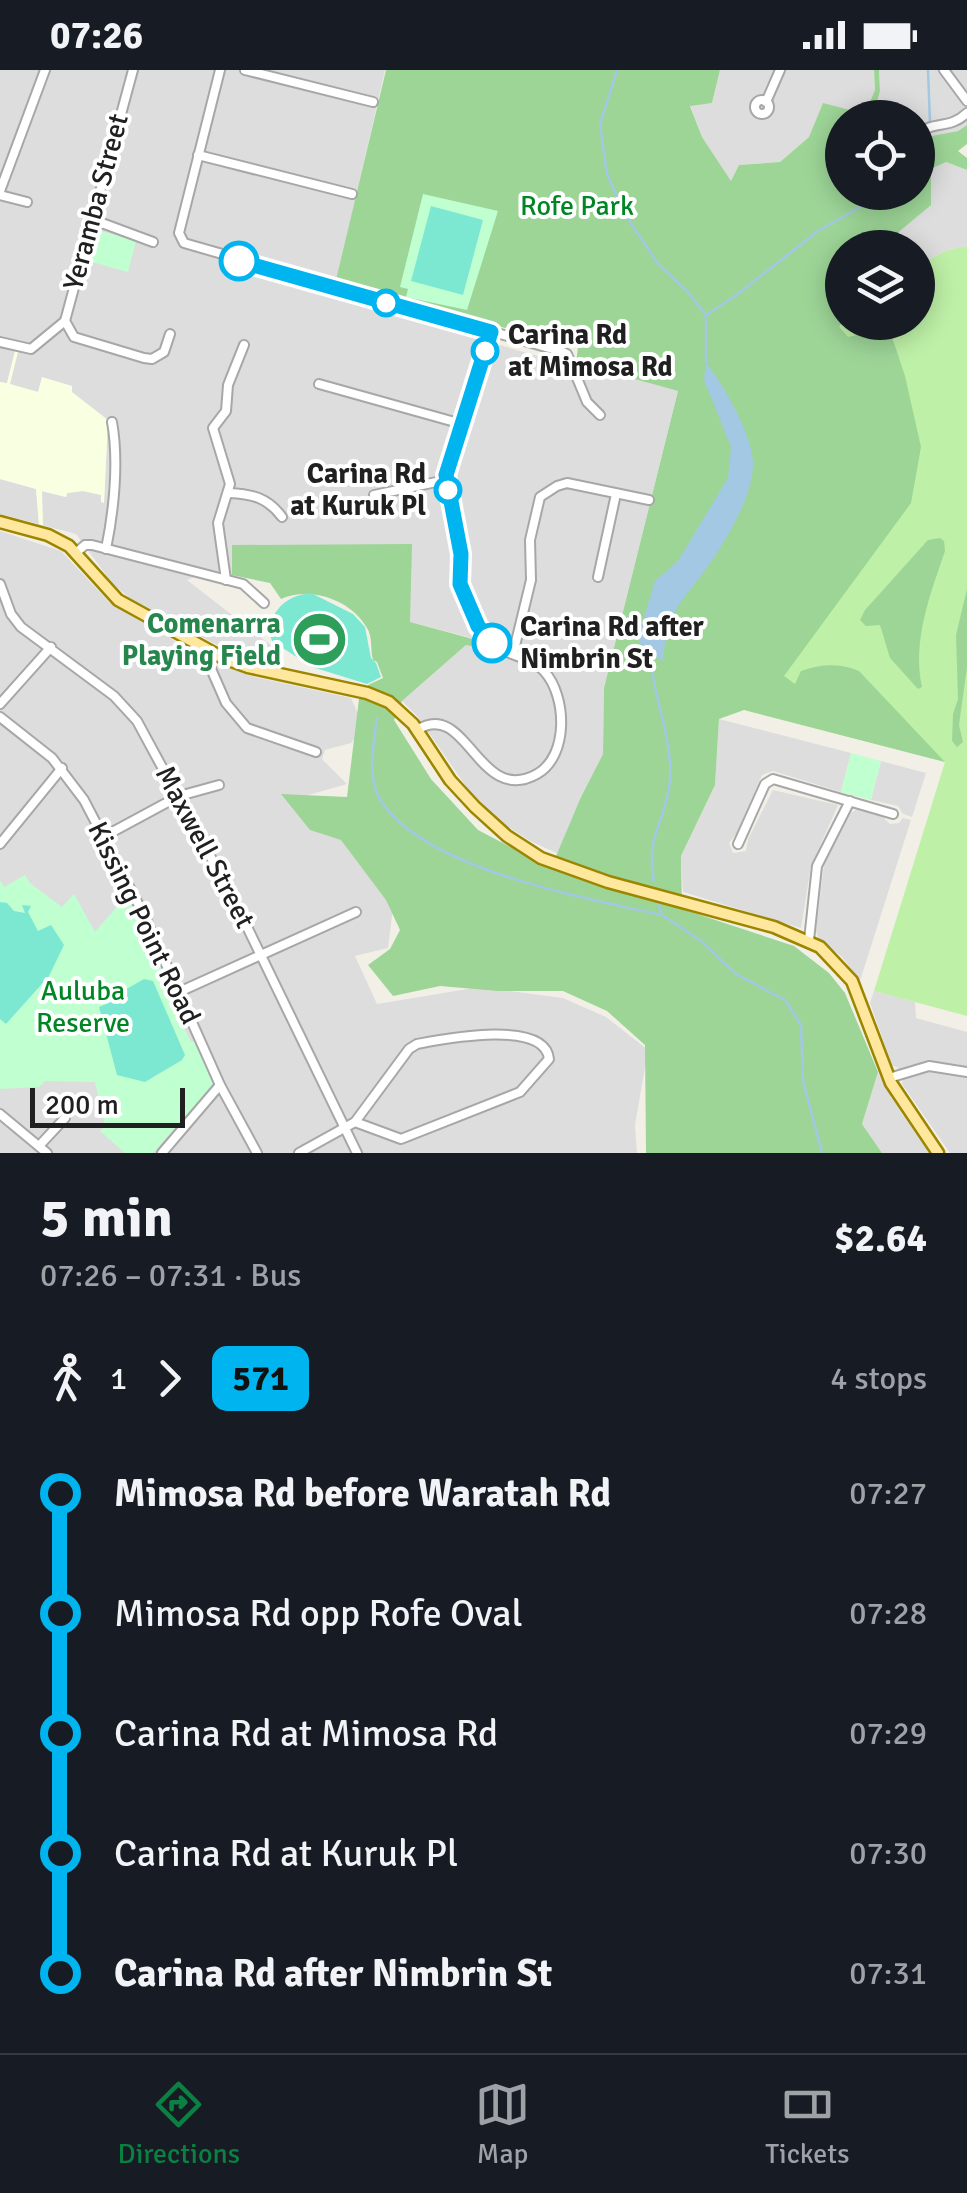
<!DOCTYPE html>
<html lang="en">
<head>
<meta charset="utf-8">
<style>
  :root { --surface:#171b24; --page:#242831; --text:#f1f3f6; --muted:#9ea1a6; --line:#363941; --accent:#0b8043 }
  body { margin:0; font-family:Signika,sans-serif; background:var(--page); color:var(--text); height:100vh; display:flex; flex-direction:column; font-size:38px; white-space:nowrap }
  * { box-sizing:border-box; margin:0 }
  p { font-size:32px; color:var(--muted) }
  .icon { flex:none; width:55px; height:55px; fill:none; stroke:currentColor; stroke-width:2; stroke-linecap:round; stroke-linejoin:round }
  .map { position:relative; height:1083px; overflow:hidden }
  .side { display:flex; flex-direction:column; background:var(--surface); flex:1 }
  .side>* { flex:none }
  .badge { padding:0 20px; border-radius:15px; font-size:35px; line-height:65px }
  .buttons { position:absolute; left:825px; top:30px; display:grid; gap:20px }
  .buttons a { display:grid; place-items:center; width:110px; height:110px; border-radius:50%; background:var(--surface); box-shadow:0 5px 25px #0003; font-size:50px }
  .scale { position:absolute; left:30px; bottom:25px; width:155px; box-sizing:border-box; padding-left:10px; border:5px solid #202020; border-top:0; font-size:28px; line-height:35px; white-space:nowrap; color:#202020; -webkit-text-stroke:8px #fff; paint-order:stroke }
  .map>.badge { position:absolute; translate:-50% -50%; box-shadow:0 0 0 5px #fff }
  .legs { display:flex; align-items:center; gap:15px; height:110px; padding:0 40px; font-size:32px }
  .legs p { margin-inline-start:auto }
  .summary { display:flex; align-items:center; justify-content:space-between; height:170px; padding:0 40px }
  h1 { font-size:55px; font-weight:700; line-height:75px }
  ul { padding:0 40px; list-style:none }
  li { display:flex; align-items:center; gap:35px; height:120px; font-size:38px }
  li i { display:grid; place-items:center; width:15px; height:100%; margin:0 12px; background:currentColor }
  li i::after { content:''; width:25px; height:25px; margin:-12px; border:8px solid; border-radius:50%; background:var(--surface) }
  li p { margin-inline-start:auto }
  li:first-child i { background:linear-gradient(#0000 50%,currentColor 0) }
  li:last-child i { background:linear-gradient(currentColor 50%,#0000 0) }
  .status { display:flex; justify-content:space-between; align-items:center; height:70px; padding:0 50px; background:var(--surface); direction:ltr }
  .status svg { height:28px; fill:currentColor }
  .tab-bar { display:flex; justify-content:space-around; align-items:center; height:140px; border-top:2px solid var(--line); background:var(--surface); font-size:28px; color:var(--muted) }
  .tab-bar a { display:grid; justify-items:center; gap:5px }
  .tab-bar .active { color:var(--accent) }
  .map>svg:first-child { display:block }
  .residential { fill:#dedddd }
  .education { fill:#f9ffe1 }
  .grass { fill:#bef0a7 }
  .forest { fill:#9dd597 }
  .park { fill:#c0ffd0 }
  .pitch { fill:#7de8d2 }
  .water { fill:#a2c8e3 }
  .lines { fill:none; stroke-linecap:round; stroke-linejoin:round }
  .stream { stroke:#a2c8e3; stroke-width:2.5 }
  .minor-casing { stroke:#a7a7a7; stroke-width:12 }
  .major-casing { stroke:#9c8600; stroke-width:15 }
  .minor { stroke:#fff; stroke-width:8 }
  .major { stroke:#ffe79d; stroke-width:10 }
  .line-1-casing { stroke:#fff; stroke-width:22 }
  .line-1 { stroke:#00b5ef; stroke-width:15 }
  .stop-1-dot { fill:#fff; stroke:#00b5ef; stroke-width:5 }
  .labels { text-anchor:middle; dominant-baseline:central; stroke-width:8; stroke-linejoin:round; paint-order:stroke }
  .street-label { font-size:28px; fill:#202020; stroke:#fff }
  .park-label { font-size:28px; fill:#018625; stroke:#fff }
  .stop-label { font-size:28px; font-weight:bold; fill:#202020; stroke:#fff; text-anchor:start }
  .leisure-label { font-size:28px; font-weight:bold; fill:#27864d; stroke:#fff; text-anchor:end }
</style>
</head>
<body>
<div class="status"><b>07:26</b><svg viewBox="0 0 49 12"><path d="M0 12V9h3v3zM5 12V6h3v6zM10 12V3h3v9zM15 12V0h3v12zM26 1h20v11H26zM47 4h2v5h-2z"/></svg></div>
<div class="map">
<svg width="967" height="1083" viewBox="0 0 967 1083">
  <rect width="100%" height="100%" fill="#f2f0e6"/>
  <g class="residential">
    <polygon points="0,0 385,0 333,227 562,293 576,293 678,321 604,618 603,684 581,727 561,785 530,771 498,750 472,725 418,647 402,631 466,575 474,577 472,568 410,552 290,476 233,475 232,505 213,500 187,510 272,576 268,594 242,588 133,531 112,513 76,464 0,444 0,409 36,419 39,454 42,455 41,421 66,427 67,423 83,421 102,425 104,432 107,369 42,308 38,322 9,314 17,282 15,282 7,314 0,312"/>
    <polygon points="720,0 874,0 875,20 865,44 823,34 809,67 780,92 739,95 731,112 702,67 690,35 712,33"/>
    <polygon points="879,0 967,0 967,55 958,61 931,66 918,83 918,48 873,48 880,21"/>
    <polygon points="946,92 967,100 967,176 945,181 918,196 918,178 895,177 895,165 931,134 931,99"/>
    <polygon points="0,461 61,481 109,532 192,581 202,598 219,595 255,607 351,628 364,657 351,673 325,680 322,689 347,714 305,726 394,830 388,878 355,886 377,934 479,917 563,928 606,947 648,980 635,1055 637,1083 0,1083"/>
    <polygon points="719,649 851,683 841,722 773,701 762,705 736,764 729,773 733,783 746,781 748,769 773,720 838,735 811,796 801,858 683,822 681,786 715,715"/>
    <polygon points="881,691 926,703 912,747 903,744 898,736 871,730"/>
    <polygon points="857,739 882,746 890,754 899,753 903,748 911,750 860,911 842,887 818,868 816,861 824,794 851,743"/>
    <polygon points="874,921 915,932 916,948 967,962 967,1083 950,1083 902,1014 903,1010 898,998 892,995 870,933"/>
    <polygon points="878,1002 891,1027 929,1083 882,1083 862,1054"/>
  </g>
  <polygon class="education" points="15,281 18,282 10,314 38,322 42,307 72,316 72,322 108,350 104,433 101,432 101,425 83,421 67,423 66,427 42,421 43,455 39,454 36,419 0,409 0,312 7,313"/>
  <polygon class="grass" points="967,176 967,946 874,921 945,692 608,604 842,213 842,252 918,252 918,196 945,181"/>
  <g class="forest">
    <path d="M386,0H720L712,33L690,36L702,67L731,111L739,95L780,92L809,67L823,33L865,44L875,20L874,0H879L880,21L873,47L842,48V122L854,123L853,130L862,132L875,123L918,122V83L931,66L958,61L967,55V74L958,81L967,88V100L946,92L931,99V135L895,165V177L842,178V252L839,257L848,267L889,258L905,306L921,377L911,433L784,606L795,614L801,601C822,594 838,593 859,601L945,692L744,640L719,649L715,715L681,786L682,839L794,876L829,903L845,923L878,1002L862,1054L882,1083H646L645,975L607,941L563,921H498L440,916L393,926L368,895L390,879L400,860L386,830L341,770L310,760L281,724L347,727L359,629L368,615L383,608L377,592L373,590C370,580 373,567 367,558C351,529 309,516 281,529L270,513L232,505V475L412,474L410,552L473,569L475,577L466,575L402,631L394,650L431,709L478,760L551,798L581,727L603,684L604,618L678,321L576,293L578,277L335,214Z"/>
    <path d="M940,468L944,471L945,481C930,525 912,571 922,617L918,619L890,588L880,555L866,556L860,550L865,540L928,470Z"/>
    <polygon points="967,519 967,597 959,655 963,672 957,677 952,671 953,644 958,629 956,565"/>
  </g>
  <g class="park">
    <polygon points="423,124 498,141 467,240 406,227 408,219 400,217"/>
    <polygon points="97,160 136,171 128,202 85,190 92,164"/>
    <polygon points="851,683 881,691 871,730 841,722"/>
    <polygon points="25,805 30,813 62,837 74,824 95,862 126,826 168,906 163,909 174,936 180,934 186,948 181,951 191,972 196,971 216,1012 153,1083 125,1083 100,1061 105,1056 95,1012 45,1011 39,1017 0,1019 0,810 4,817"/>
  </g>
  <g class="pitch">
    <polygon points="431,136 483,150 463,225 411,211"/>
    <path d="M311,523L353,544L365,557L371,588L376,593L381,607L367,614L312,597L272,571L267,556C279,535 287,526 311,523Z"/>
    <polygon points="0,832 7,833 14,841 25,843 22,835 31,836 28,842 38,861 51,855 64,875 49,906 6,954 0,949"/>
    <polygon points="144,909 153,911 185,985 182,990 145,1012 117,1005 99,937 122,927 123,921"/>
  </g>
  <path class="water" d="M706,293C723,313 756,371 753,398C750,431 727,469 708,496C681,534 666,540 663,591L654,585L645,587L638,567L655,511L678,491L728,408L731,377L704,310Z"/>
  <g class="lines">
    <g class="stream">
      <polyline points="617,0 600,54 607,104 624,143 658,194 688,222 706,245 706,292"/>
      <polyline points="928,0 930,53"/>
      <polyline points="918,100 927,88 930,61"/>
      <polyline points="706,245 735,226 818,161 886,122"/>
      <path d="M651,584C652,627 673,667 670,710C667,751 645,763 654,811"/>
      <path d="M377,648C374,673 366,708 381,731C426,800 585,828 662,845"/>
      <polyline points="657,830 662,845 701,871 736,904 785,930 801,955 803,1011 822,1083"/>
    </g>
    <defs>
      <g id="minor">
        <polyline points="133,0 65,251 74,267 144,288 152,289 164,282 170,264"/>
        <polyline points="220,0 179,163 184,173 563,282 567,284 587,332 600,345"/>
        <polyline points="245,0 373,32"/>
        <polyline points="944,0 967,31"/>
        <circle cx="762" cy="37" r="7"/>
        <polyline points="766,32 780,0"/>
        <path d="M918,64C934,50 949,60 967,43"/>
        <polyline points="198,85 352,124"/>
        <polyline points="0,121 45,0"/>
        <polyline points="0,125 27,132"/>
        <polyline points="91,149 153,172"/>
        <polyline points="0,272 31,279 65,251"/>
        <polyline points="319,314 462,354"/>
        <path d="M229,423C253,424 268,428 282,447"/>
        <polyline points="374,425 446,410"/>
        <path d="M106,479C114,440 119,391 112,352"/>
        <polyline points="77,482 85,475 92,475 243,514 264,533"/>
        <polyline points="598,507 616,424"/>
        <polyline points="226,510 218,453 230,414 213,358 226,341 228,315 244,275"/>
        <polyline points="0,514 11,544 21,557 114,626 137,651 234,830 357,1083"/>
        <polyline points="201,576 226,633 247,658 316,682"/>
        <polyline points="513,584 531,510 530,470 540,427 557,416 567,413 649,430"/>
        <polyline points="0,634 51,577"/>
        <polyline points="0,647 52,688 84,730 145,847 220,1015 257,1083"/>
        <path d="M417,660C467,628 478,737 537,704C569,686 567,626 544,601C530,586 506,586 491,573C477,561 468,537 462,520C458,507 462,495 461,482C459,457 447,432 446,407C446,393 454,377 458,364C469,330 480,296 491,262"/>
        <polyline points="103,767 179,726 219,715"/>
        <polyline points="0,774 62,698"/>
        <polyline points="738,774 765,714 773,709 893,744"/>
        <polyline points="809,870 817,796 850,731"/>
        <polyline points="179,922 356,842"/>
        <polyline points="889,1008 929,996 967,1002"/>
        <polyline points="0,1044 47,1083"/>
        <polyline points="39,1076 65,1048"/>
        <polyline points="162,1083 220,1015"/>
        <path d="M299,1083L355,1052L409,979L417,974C444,969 545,949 549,989L520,1022L401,1069L355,1052"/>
      </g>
      <polyline id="major" points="0,452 48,465 69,476 118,530 223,588 248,597 367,623 389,632 413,654 450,710 475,737 507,766 541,788 608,812 774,857 820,877 852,911 891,1013 938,1083"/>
    </defs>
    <use href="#minor" class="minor-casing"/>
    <use href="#major" class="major-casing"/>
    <use href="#minor" class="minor"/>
    <use href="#major" class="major"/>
  </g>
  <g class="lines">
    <defs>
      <polyline id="line-1" points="239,191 491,262 446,405 461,484 460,514 478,556 492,573"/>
    </defs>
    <use href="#line-1" class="line-1-casing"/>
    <use href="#line-1" class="line-1"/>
  </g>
  <defs>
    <symbol id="stadium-disc" viewBox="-11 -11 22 22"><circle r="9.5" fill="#2e9e5b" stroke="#fff"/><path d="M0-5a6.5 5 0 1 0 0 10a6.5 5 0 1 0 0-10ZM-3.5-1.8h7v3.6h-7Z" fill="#fff"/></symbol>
  </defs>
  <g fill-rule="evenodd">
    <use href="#stadium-disc" x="288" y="538" width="63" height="63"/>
  </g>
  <g class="stop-1-dot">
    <circle cx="239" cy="191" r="18"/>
    <circle cx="386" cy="233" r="12"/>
    <circle cx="485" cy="281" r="12"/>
    <circle cx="448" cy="420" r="12"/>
    <circle cx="492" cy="573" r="18"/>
  </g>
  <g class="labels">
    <g class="street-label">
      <text transform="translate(96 132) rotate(-75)">Yeramba Street</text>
      <text transform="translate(205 777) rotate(62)">Maxwell Street</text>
      <text transform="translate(144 853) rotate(64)">Kissing Point Road</text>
    </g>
    <g class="park-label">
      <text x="577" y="136">Rofe Park</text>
      <text x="83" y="921">Auluba<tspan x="83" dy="32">Reserve</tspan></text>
    </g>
    <g class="stop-label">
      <text x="508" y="265">Carina Rd<tspan x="508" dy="32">at Mimosa Rd</tspan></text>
      <text x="426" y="404" text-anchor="end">Carina Rd<tspan x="426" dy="32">at Kuruk Pl</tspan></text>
      <text x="520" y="557">Carina Rd after<tspan x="520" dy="32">Nimbrin St</tspan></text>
    </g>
    <g class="leisure-label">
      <text x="281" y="554">Comenarra<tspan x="281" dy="32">Playing Field</tspan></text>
    </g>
  </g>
</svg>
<div class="buttons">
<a><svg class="icon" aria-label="locate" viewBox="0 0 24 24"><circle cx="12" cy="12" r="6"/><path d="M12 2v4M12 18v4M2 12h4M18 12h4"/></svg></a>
<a><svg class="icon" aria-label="layers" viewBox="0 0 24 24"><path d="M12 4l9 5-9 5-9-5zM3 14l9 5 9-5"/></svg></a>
</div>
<div class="scale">200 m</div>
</div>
<section class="side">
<div class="summary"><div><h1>5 min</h1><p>07:26 – 07:31 · Bus</p></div><b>$2.64</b></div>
<div class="legs"><svg class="icon" aria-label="walk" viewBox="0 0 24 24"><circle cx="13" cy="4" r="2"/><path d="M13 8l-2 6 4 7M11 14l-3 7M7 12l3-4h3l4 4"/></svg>1<svg class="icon" aria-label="forward" viewBox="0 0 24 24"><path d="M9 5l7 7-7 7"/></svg><b class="badge" style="background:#00b5ef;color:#111">571</b><p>4 stops</p></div>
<ul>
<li><i style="color:#00b5ef"></i><b>Mimosa Rd before Waratah Rd</b><p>07:27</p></li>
<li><i style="color:#00b5ef"></i><span>Mimosa Rd opp Rofe Oval</span><p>07:28</p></li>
<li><i style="color:#00b5ef"></i><span>Carina Rd at Mimosa Rd</span><p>07:29</p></li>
<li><i style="color:#00b5ef"></i><span>Carina Rd at Kuruk Pl</span><p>07:30</p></li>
<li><i style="color:#00b5ef"></i><b>Carina Rd after Nimbrin St</b><p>07:31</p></li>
</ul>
</section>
<nav class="tab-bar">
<a class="active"><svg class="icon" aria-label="directions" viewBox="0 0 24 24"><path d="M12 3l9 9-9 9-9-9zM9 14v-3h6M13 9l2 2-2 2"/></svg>Directions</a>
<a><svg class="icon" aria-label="map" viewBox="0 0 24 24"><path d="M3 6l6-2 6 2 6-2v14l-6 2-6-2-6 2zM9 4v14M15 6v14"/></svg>Map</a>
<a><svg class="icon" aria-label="tickets" viewBox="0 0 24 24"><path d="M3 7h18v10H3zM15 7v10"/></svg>Tickets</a>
</nav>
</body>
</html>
